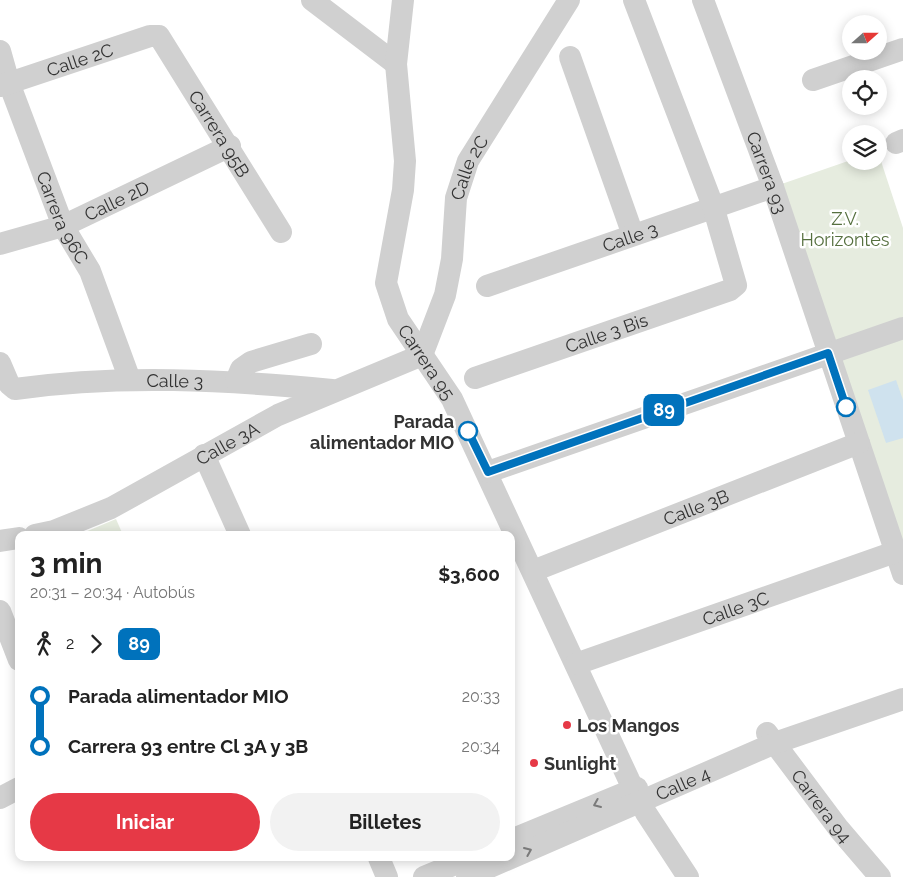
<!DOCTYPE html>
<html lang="es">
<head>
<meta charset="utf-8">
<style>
  :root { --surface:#fff; --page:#f2f2f2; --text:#222; --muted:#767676; --accent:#e63946 }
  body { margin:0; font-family:Raleway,sans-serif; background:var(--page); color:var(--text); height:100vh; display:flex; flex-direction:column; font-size:19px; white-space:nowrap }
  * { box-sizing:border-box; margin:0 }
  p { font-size:16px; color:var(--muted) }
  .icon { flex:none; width:28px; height:28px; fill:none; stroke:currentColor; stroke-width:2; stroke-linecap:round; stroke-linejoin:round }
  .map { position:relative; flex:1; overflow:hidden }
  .details { position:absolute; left:15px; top:531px; width:500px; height:330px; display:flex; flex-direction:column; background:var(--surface); border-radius:10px; box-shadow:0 2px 12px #0003 }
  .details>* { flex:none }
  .badge { padding:0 10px; border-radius:8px; font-size:18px; line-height:32px }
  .needle { width:32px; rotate:69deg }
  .fabs { position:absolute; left:842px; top:15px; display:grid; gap:10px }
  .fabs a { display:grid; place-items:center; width:45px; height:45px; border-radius:50%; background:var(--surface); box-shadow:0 2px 12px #0003; font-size:25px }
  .map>.badge { position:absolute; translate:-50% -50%; box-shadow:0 0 0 2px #fff }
  .legs { display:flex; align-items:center; gap:8px; height:55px; padding:0 15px; font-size:16px }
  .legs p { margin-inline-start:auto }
  .summary { display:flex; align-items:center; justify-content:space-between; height:85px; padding:0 15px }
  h1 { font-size:28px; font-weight:700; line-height:38px }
  .cta { display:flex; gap:10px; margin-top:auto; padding:10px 15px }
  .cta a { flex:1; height:58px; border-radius:30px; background:var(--accent); color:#fff; font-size:20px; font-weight:700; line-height:58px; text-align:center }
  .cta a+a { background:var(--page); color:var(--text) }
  ul { padding:0 15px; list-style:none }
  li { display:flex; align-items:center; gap:18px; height:50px; font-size:19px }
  li i { display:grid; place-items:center; width:8px; height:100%; margin:0 6px; background:currentColor }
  li i::after { content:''; width:12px; height:12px; margin:-6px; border:4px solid; border-radius:50%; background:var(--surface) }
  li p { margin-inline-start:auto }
  li:first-child i { background:linear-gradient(#0000 50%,currentColor 0) }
  li:last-child i { background:linear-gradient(currentColor 50%,#0000 0) }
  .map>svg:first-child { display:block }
  .green { fill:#e6ecdf }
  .water { fill:#cfe2ee }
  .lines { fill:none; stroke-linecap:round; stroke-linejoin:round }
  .minor { stroke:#d0d0d0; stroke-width:22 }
  .oneway { stroke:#7a7a7a }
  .line-1-casing { stroke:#fff; stroke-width:11 }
  .line-1 { stroke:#0072bc; stroke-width:8 }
  .stop-1-dot { fill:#fff; stroke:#0072bc; stroke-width:2.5 }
  .poi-dot { fill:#e63946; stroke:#fff; stroke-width:2 }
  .labels { text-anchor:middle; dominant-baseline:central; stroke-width:5; stroke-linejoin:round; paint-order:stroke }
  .street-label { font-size:18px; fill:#333; stroke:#fff }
  .park-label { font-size:18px; fill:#56703f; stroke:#fff }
  .stop-label { font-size:18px; font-weight:bold; fill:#333; stroke:#fff; text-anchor:end }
  .poi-label { font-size:18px; font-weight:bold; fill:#333; stroke:#fff; text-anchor:start }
</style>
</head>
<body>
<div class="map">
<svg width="903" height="877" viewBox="0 0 903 877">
  <rect width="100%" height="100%" fill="#fff"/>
  <g class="green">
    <polygon points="879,155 903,228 903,574 773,187 851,160 879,161"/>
    <polygon points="116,519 123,535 78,535"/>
  </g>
  <polygon class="water" points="896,380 903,400 903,438 886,443 868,390"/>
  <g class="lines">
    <g class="minor">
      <polyline points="312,0 396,64"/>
      <path id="s1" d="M403,0L396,64L405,161L403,190L386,283L398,319L452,399L629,780L646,813L688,877"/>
      <path id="s2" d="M703,0L773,187L903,574"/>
      <path id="s3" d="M0,51L9,83L63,226L90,271L130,380"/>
      <polyline points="570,57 633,235"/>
      <polyline points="813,80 903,49"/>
      <path id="s4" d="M0,86L150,36H159L281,232"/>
      <polyline points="896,143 903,140"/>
      <path id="s5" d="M0,244L63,226L230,146"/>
      <path id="s6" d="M487,286L773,187"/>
      <path id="s7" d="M422,355L445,295L452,259L456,198L468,161L569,0"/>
      <path id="s8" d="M0,363L9,384L15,389C120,374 227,380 332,390"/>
      <path id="s9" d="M475,378L730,290L736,285L713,206L634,0"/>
      <polyline points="236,381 241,369 251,362 311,344"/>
      <polyline points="204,455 240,535"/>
      <polyline points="488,472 903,328"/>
      <path id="s10" d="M35,535L54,531L111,508L278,415L422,355"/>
      <polyline points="0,541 19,538"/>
      <path id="s11" d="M533,571L859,443"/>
      <polyline points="0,611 19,660"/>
      <path id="s12" d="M576,664L895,552"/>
      <path id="s13" d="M767,733L839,829L880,877"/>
      <polyline points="0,798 19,788"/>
      <polyline points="511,840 637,788"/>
      <polyline points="379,858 387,877"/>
      <polyline points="424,877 470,858"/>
      <path id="s14" d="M467,877L775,743L903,699"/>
    </g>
  </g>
  <defs><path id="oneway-chevron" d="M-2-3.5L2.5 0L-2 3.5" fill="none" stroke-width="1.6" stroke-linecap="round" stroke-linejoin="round" transform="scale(1.25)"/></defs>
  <g class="oneway">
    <use href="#oneway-chevron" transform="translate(597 804) rotate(157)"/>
    <use href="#oneway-chevron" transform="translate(528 851) rotate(-23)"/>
  </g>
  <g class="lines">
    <defs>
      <polyline id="line-1" points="468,431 488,472 828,353 846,407"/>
    </defs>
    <use href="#line-1" class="line-1-casing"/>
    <use href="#line-1" class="line-1"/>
  </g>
  <g class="stop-1-dot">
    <circle cx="846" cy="407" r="9"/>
    <circle cx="468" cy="431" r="9"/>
  </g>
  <g class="poi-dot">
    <circle cx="567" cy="725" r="5"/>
    <circle cx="534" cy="763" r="5"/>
  </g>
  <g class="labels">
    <g class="street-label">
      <text stroke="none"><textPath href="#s4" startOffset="84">Calle 2C</textPath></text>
      <text stroke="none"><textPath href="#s4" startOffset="282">Carrera 95B</textPath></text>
      <text stroke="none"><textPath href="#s7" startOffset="195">Calle 2C</textPath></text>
      <text stroke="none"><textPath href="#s2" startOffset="184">Carrera 93</textPath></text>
      <text stroke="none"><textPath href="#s5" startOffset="125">Calle 2D</textPath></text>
      <text stroke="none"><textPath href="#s3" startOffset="178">Carrera 96C</textPath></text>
      <text stroke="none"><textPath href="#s6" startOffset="151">Calle 3</textPath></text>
      <text stroke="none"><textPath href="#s9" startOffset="139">Calle 3 Bis</textPath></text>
      <text stroke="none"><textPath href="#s1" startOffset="375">Carrera 95</textPath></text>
      <text stroke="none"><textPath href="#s8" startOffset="191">Calle 3</textPath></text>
      <text stroke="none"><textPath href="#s10" startOffset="214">Calle 3A</textPath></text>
      <text stroke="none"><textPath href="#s11" startOffset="175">Calle 3B</textPath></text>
      <text stroke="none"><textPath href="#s12" startOffset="169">Calle 3C</textPath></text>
      <text stroke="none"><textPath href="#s14" startOffset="235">Calle 4</textPath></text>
      <text stroke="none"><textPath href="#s13" startOffset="91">Carrera 94</textPath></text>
    </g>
    <g class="park-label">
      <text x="845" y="218">Z.V.<tspan x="845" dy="21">Horizontes</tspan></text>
    </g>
    <g class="stop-label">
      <text x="454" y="421">Parada<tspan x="454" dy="21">alimentador MIO</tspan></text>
    </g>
    <g class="poi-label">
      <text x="577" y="725">Los Mangos</text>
      <text x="544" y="763">Sunlight</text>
    </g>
  </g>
</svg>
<div class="fabs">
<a><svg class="needle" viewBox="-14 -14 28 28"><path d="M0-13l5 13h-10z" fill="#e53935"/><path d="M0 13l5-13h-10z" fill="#767676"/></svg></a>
<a><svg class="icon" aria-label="locate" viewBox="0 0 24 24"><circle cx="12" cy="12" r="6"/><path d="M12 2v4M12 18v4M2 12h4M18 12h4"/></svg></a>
<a><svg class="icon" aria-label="layers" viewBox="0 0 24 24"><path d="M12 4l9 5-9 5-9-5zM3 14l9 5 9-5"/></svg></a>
</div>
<b class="badge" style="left:664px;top:410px;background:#0072bc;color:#fff">89</b>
<section class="details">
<div class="summary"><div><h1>3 min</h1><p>20:31 – 20:34 · Autobús</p></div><b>$3,600</b></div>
<div class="legs"><svg class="icon" aria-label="walk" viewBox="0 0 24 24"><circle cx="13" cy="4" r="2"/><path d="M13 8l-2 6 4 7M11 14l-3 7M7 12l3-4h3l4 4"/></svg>2<svg class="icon" aria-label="forward" viewBox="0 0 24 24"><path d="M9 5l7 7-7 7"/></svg><b class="badge" style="background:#0072bc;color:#fff">89</b></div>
<ul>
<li><i style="color:#0072bc"></i><b>Parada alimentador MIO</b><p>20:33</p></li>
<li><i style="color:#0072bc"></i><b>Carrera 93 entre Cl 3A y 3B</b><p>20:34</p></li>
</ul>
<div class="cta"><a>Iniciar</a><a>Billetes</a></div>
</section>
</div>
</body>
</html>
